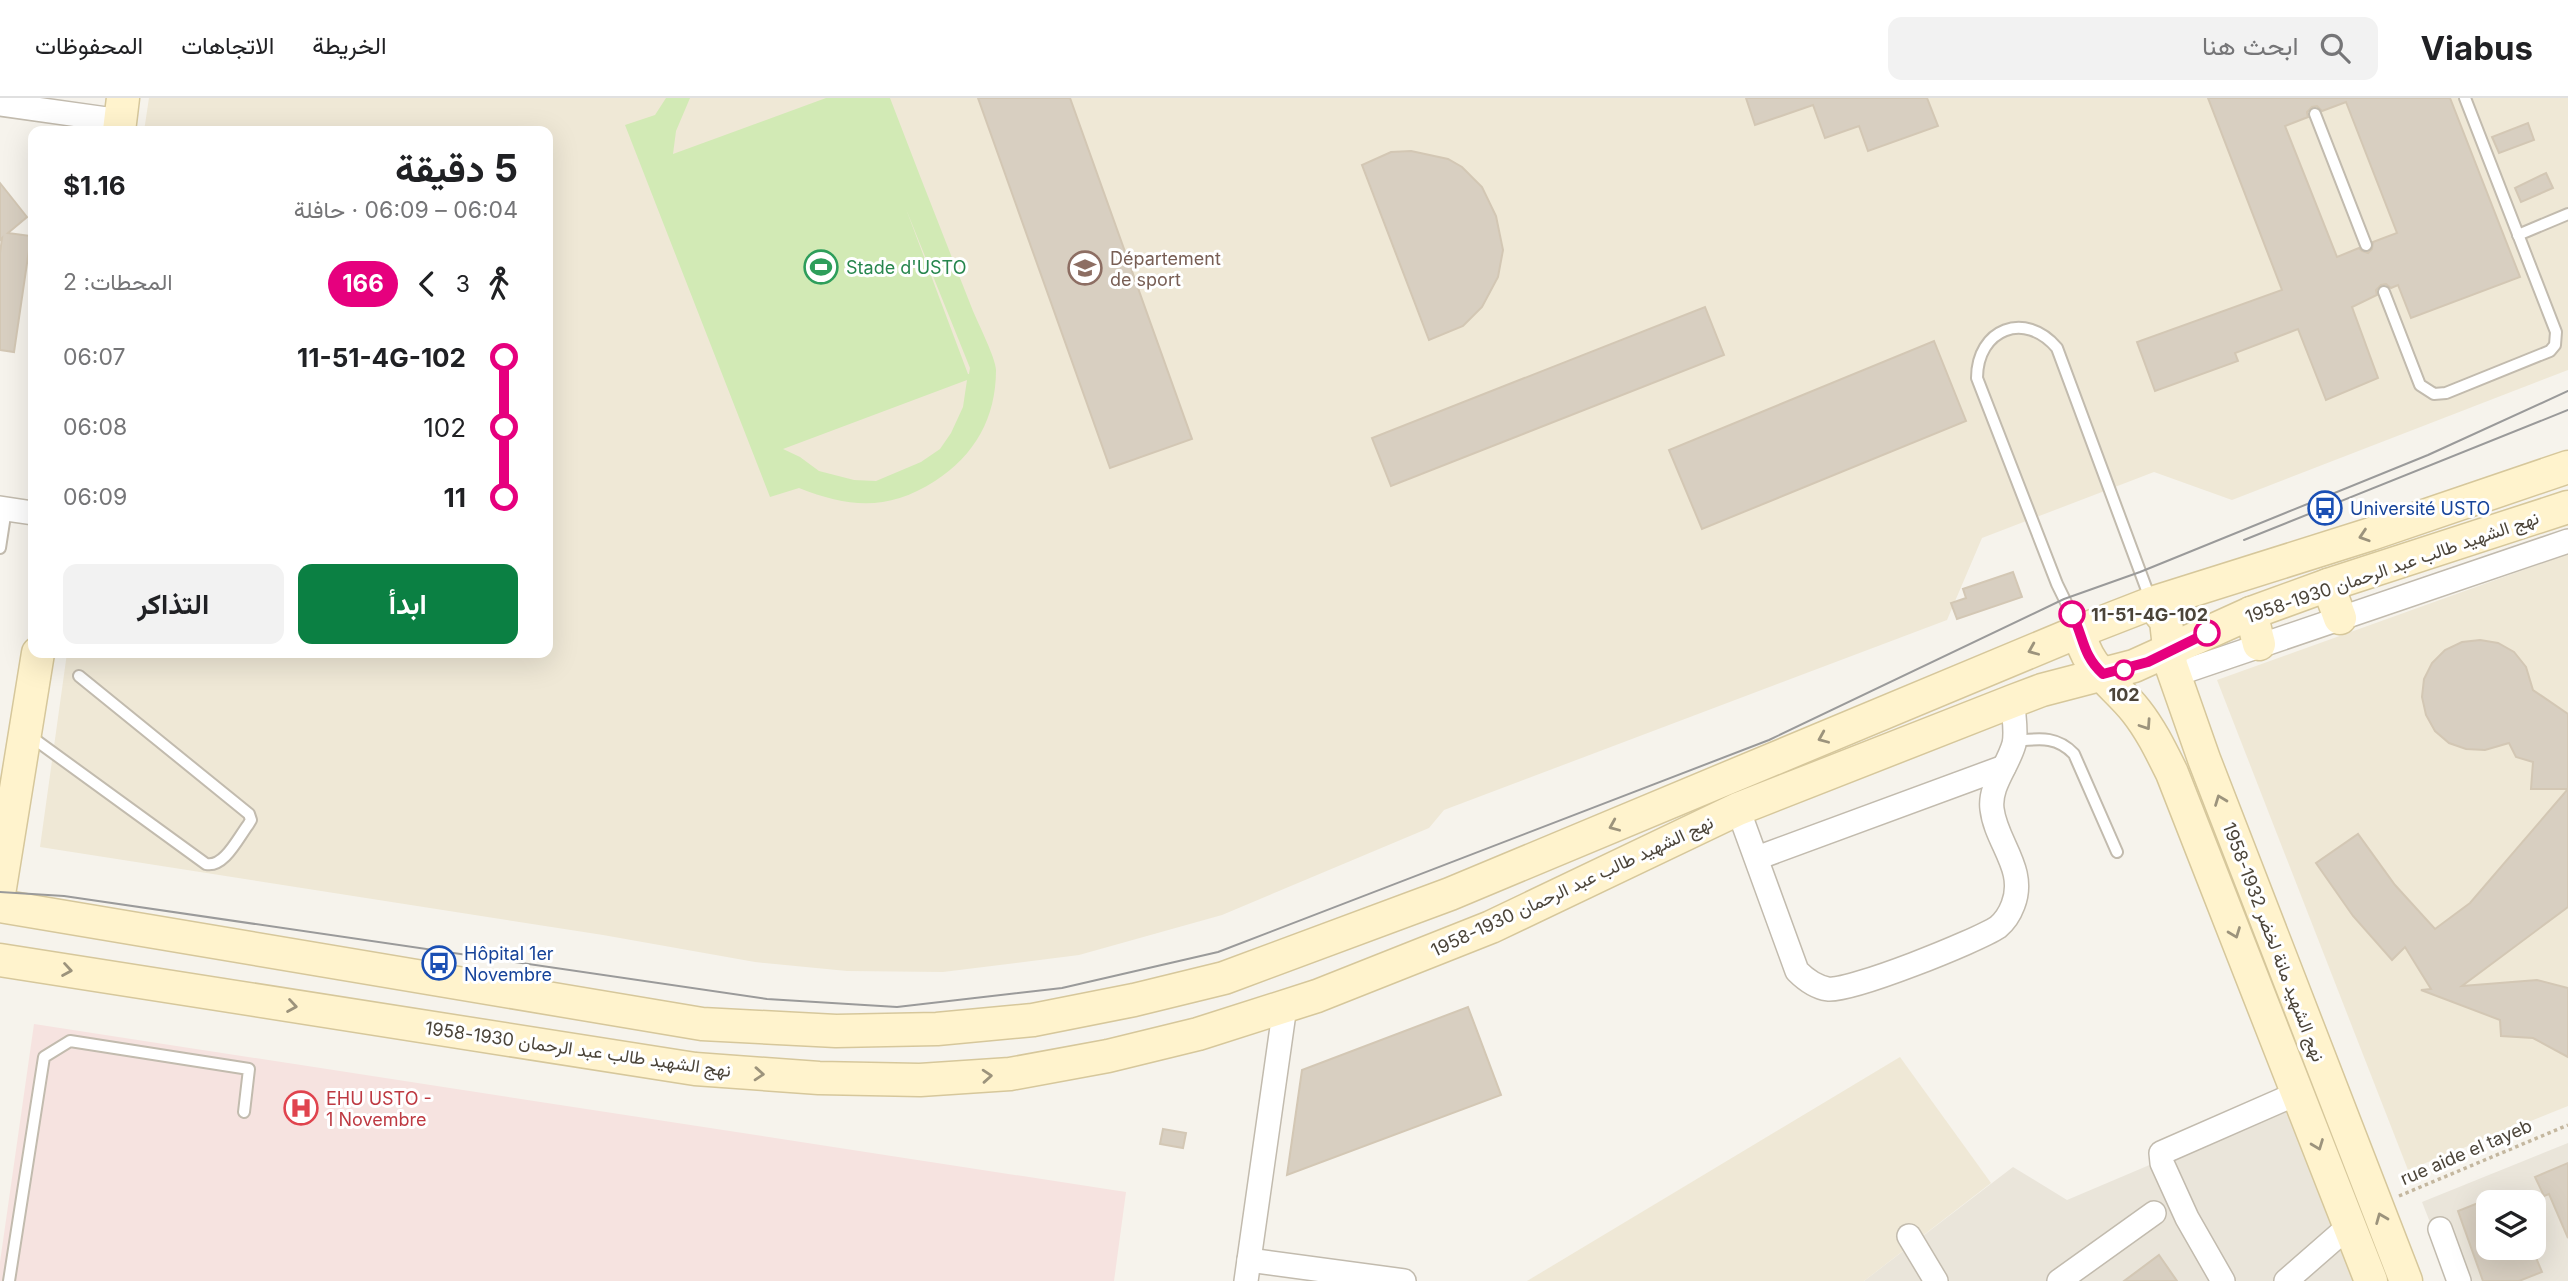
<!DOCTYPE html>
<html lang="ar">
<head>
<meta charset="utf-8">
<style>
  :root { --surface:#fff; --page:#f2f2f2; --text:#202124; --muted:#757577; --line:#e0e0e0; --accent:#0b8043 }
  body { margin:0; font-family:Inter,Vazirmatn,sans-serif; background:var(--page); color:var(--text); direction:rtl; height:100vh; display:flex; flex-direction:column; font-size:26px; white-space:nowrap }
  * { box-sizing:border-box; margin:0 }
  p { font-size:23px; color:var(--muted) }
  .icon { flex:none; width:38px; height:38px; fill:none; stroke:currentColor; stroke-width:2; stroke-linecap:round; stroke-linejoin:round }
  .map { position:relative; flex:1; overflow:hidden; direction:ltr }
  .details { position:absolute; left:28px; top:28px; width:525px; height:532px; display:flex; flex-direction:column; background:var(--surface); border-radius:14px; box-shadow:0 7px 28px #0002; direction:rtl }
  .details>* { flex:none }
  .badge { padding:0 14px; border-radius:23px; font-size:24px; line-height:46px }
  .buttons { position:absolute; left:2476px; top:1092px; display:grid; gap:14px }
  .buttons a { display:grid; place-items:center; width:70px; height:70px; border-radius:14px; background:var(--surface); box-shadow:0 7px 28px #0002; font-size:35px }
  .map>.badge { position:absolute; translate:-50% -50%; box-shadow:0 0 0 4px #fff }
  .legs { display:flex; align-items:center; gap:10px; height:77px; padding:0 35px; font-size:23px }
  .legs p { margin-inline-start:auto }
  .overview { display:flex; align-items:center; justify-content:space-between; height:119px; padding:0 35px }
  h1 { font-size:38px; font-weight:700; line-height:52px }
  .primary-button { display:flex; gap:14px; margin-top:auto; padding:14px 35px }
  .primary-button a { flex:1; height:80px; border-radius:14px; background:var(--accent); color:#fff; font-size:28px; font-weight:700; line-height:80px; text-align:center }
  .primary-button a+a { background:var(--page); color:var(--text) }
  ul { padding:0 35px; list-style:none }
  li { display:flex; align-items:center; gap:24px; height:70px; font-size:26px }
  li i { display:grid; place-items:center; width:10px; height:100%; margin:0 9px; background:currentColor }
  li i::after { content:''; width:18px; height:18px; margin:-9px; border:5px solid; border-radius:50%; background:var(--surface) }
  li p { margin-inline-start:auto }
  li:first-child i { background:linear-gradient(#0000 50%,currentColor 0) }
  li:last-child i { background:linear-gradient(currentColor 50%,#0000 0) }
  header { display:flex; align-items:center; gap:42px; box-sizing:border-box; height:98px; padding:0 35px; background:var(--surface); border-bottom:2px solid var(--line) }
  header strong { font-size:33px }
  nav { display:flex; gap:38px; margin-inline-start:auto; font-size:24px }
  .search { width:490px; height:63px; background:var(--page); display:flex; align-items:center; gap:18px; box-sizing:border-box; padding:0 24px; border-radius:14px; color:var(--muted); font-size:26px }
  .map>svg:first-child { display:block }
  .residential { fill:#eae5da; fill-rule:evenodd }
  .education { fill:#efe8d6 }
  .medical { fill:#f6e3e0 }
  .green { fill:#d2eab5; fill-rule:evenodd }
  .building { fill:#d8cfc1; stroke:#d3c7b4; stroke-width:2; fill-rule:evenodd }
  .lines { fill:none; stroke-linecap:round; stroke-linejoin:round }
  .lane-casing { stroke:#c2bbae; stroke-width:14 }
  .street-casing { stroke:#c2bbae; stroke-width:26 }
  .secondary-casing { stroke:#d6c79b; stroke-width:35 }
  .path { stroke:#c4b79f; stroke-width:3.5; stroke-dasharray:3.5 3.5; stroke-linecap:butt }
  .lane { stroke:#fff; stroke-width:10 }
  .street { stroke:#fff; stroke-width:23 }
  .secondary { stroke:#fff3cd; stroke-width:32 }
  .tram { stroke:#9a9a9a; stroke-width:2 }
  .oneway { stroke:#9c937c }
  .line-1-casing { stroke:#fff; stroke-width:16 }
  .line-1 { stroke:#e6007e; stroke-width:10 }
  .stop-1-dot { fill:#fff; stroke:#e6007e; stroke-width:3.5 }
  .labels { text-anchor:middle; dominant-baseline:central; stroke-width:6; stroke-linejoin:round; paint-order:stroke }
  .education-label { font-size:18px; fill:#785e54; stroke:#fff; text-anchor:start }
  .leisure-label { font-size:18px; fill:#27864d; stroke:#fff; text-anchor:start }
  .transit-label { font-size:18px; fill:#164399; stroke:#fff; text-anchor:start }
  .street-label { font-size:18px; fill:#4b4439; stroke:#fff }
  .stop-label { font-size:18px; font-weight:bold; fill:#4b4439; stroke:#fff; text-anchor:start }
  .health-label { font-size:18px; fill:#be3a42; stroke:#fff; text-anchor:start }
</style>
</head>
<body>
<header>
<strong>Viabus</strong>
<div class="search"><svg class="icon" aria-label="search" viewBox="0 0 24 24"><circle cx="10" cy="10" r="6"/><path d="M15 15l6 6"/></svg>ابحث هنا</div>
<nav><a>الخريطة</a><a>الاتجاهات</a><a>المحفوظات</a></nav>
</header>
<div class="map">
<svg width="2568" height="1183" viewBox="0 0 2568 1183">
  <rect width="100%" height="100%" fill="#f6f3ec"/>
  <g class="residential">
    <polygon points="2305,1001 2378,1183 1864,1183 2013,1069 2067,1102"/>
    <path d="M2568,1045V1183H2453L2422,1104ZM2488,1104H2534V1150H2488Z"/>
  </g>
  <g class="education">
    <polygon points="149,0 2568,0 2568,272 2232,402 2154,374 1982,440 1947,522 1444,712 1429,730 1222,817 1079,857 943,874 847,873 755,864 603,837 40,749 67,555 548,555 548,33 144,33"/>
    <polygon points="2568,456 2568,1008 2408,1072 2217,582"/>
    <polygon points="1900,959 1991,1085 1864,1183 1527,1183"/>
  </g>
  <polygon class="medical" points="34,926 1126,1094 1114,1183 0,1183 0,1164"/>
  <path class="green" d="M666,0H690L676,33L673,56L826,0H890C917,71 945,142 973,213C978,225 996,261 996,272C996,320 975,357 935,383C888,413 850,410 799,390L770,399L625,27L655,17ZM906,111L970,270L969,276H968ZM967,282L963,309L951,335L940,351L921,364L876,383L854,382L819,373L800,359L783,351Z"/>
  <g class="building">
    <polygon points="978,0 1070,0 1192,341 1110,370"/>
    <polygon points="1746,0 1927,0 1938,28 1868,53 1859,28 1825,40 1813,7 1755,27"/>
    <path d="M2208,0H2450L2520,179L2411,220L2398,187L2391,190L2386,186L2381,187L2376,192L2377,197L2352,209L2378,280L2326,302L2298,231L2235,255L2238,263L2155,293L2137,244L2282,192ZM2346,4L2397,135L2373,144L2372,151L2368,155L2362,153L2359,150L2337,159L2285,28L2308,19L2307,14L2312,9L2317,8L2322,13Z"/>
    <polygon points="2528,25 2534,42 2499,55 2492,39"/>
    <polygon points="1411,53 1448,61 1462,69 1482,89 1496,118 1503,152 1498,179 1482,209 1463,228 1429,242 1362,67 1391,54"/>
    <polygon points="2546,75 2553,90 2521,104 2515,90"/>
    <polygon points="0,85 27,119 8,135 31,138 14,254 0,252 0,155 2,140 0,142"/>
    <polygon points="1705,209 1724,257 1391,388 1372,340"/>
    <polygon points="1934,243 1966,323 1702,431 1669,352"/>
    <polygon points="2013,474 2022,499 1957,521 1951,505 1966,500 1963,491"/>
    <polygon points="2480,542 2498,545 2514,554 2526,569 2533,592 2568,616 2568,809 2462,888 2537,882 2568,890 2568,959 2533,940 2501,938 2500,922 2421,892 2431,891 2405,849 2392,862 2353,818 2316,765 2358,736 2395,787 2435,831 2470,805 2568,691 2531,691 2533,664 2516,659 2509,645 2485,652 2466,651 2449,645 2435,633 2426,617 2422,599 2424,581 2432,565 2445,552 2462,544"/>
    <polygon points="1468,909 1501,997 1287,1077 1302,972"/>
    <polygon points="1163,1031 1186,1035 1183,1050 1160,1046"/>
    <polygon points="2568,1065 2568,1140 2549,1096 2544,1098 2535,1079"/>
    <polygon points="2488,1101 2488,1150 2532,1150 2542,1174 2519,1183 2483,1183 2458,1113"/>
    <polygon points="2159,1157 2177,1183 2124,1183"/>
  </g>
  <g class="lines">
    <defs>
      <g id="lane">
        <polyline points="2315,16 2366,147"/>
        <polyline points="2518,137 2568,116"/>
        <polyline points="2384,194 2420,287 2434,296 2446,295 2550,253 2555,247 2556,234 2465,0"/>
        <polyline points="0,450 6,411"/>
        <path d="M2079,531L2057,486L1977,280C1977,231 2025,212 2057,250L2151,503"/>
        <path d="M30,638L206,766C224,770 238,740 248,727L251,722L249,716L79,578"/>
        <path d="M2015,643C2038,641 2056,637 2074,656L2117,754"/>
        <polyline points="9,1183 44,959 70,943 249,971 244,1014"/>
      </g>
      <g id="street">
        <polyline points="0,6 121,23"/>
        <polyline points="0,410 33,415"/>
        <polyline points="2174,577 2568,443"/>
        <path d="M1738,711L1797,873C1806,882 1815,889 1828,891C1850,894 1977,843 1998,829C2004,824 2010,815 2013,807C2027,771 1996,745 1992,711C1989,688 2008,668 2014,646C2017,633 2013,616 2013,603"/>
        <polyline points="1757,760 2004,669"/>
        <polyline points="2440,1131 2459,1183"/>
        <polyline points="1909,1138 1936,1183"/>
        <polyline points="1249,1162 1404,1183"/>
        <polyline points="1246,1183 1285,908"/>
        <polyline points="2059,1183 2154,1115"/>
        <polyline points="2223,1183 2187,1120 2162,1065 2161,1055 2298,995"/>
        <polyline points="2286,1183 2349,1128"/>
      </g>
      <g id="secondary">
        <polyline points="119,33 123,0"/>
        <polyline points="2328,487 2340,520"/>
        <polyline points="2152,505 2166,523 2171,567 2204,661 2406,1183"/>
        <polyline points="2251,515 2259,546"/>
        <path d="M2080,533C2084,569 2115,586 2136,613C2151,632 2161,653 2172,675L2371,1183"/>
        <polyline points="0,790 38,555"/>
        <polyline points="0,808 702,926 836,933 937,931 1033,922 1134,902 1224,880 1450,796 2080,533 2152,505 2371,436 2568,369"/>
        <polyline points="0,862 695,971 819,980 920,982 1010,976 1108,958 1198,936 1317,898 1491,829 1738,711 2013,603 2042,592 2134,568 2251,515 2328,487 2568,409"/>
      </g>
    </defs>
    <use href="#lane" class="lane-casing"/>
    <use href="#street" class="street-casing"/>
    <use href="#secondary" class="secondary-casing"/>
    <polyline class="path" points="2399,1098 2568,1027"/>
    <use href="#lane" class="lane"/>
    <use href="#street" class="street"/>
    <use href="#secondary" class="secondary"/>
    <g class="tram">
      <polyline points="2244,442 2568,312"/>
      <polyline points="0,794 64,798 767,901 897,909 1062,890 1218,854 1769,642 2064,501 2140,474 2428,357 2568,293"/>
    </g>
  </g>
  <defs><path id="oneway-chevron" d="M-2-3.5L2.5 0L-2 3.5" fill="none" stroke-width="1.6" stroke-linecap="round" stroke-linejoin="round" transform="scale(1.75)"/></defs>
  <g class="oneway">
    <use href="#oneway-chevron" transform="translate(2364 438) rotate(162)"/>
    <use href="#oneway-chevron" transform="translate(2033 552) rotate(157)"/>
    <use href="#oneway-chevron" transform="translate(2146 627) rotate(56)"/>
    <use href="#oneway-chevron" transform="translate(1823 640) rotate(157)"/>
    <use href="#oneway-chevron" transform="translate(2220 702) rotate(-111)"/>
    <use href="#oneway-chevron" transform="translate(1614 728) rotate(157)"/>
    <use href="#oneway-chevron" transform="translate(2235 835) rotate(69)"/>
    <use href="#oneway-chevron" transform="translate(67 872) rotate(9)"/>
    <use href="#oneway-chevron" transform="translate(292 908) rotate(9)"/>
    <use href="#oneway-chevron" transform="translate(759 976) rotate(4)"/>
    <use href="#oneway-chevron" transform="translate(987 978) rotate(-4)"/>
    <use href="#oneway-chevron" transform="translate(2318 1047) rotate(69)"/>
    <use href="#oneway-chevron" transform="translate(2381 1120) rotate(-112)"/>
  </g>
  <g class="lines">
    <defs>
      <path id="line-1" d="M2072,516C2084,539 2082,557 2103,576L2148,564L2207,535"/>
    </defs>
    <use href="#line-1" class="line-1-casing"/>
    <use href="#line-1" class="line-1"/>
  </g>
  <defs>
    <symbol id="stadium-ring" viewBox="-11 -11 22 22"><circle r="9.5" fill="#fff" stroke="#2e9e5b" stroke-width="1.5"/><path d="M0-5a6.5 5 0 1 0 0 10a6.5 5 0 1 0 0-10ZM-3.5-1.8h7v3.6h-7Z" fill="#2e9e5b"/></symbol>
    <symbol id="university-ring" viewBox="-11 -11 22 22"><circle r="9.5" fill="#fff" stroke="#8d6e63" stroke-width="1.5"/><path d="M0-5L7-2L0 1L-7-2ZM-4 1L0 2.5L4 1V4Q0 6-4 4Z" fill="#8d6e63"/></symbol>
    <symbol id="bus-ring" viewBox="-11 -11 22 22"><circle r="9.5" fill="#fff" stroke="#1a4fb4" stroke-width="1.5"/><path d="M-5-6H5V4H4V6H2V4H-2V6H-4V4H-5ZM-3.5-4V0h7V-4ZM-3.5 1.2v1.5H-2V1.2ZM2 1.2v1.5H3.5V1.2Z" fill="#1a4fb4"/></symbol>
    <symbol id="hospital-ring" viewBox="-11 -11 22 22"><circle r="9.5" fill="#fff" stroke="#e0444e" stroke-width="1.5"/><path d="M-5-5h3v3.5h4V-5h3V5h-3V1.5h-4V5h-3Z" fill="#e0444e"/></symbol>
  </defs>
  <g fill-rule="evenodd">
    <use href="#stadium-ring" x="802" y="150" width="38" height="38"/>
    <use href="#university-ring" x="1066" y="151" width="38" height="38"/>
    <use href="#bus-ring" x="2306" y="391" width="38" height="38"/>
    <use href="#bus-ring" x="420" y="846" width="38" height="38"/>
    <use href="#hospital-ring" x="282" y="991" width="38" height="38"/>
  </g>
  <g class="stop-1-dot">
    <circle cx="2072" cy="516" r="12"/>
    <circle cx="2207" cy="535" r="12"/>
    <circle cx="2124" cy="572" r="9"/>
  </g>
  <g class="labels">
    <g class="education-label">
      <text x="1110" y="160">Département<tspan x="1110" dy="21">de sport</tspan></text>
    </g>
    <g class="leisure-label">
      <text x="846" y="169">Stade d'USTO</text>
    </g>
    <g class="transit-label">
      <text x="2350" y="410">Université USTO</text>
      <text x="464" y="855">Hôpital 1er<tspan x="464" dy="21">Novembre</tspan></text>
    </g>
    <g class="street-label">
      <text transform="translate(2392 469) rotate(-19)">نهج الشهيد طالب عبد الرحمان 1930-1958</text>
      <text transform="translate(1572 788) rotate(-25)">نهج الشهيد طالب عبد الرحمان 1930-1958</text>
      <text transform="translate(2274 844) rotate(69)">نهج الشهيد مانة لخضر 1932-1958</text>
      <text transform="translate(578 951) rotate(8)">نهج الشهيد طالب عبد الرحمان 1930-1958</text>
      <text transform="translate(2466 1054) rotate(-23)">rue aide el tayeb</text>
    </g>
    <g class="stop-label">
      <text x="2091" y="516">11-51-4G-102</text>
      <text x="2124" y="596" text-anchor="middle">102</text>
    </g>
    <g class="health-label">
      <text x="326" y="1000">EHU USTO -<tspan x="326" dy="21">1 Novembre</tspan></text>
    </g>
  </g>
</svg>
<div class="buttons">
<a><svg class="icon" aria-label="layers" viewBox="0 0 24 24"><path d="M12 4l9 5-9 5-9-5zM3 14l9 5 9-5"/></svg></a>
</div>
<section class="details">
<div class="overview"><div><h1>5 دقيقة</h1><p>06:04 – 06:09 · حافلة</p></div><b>$1.16</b></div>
<div class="legs"><svg class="icon" aria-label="walk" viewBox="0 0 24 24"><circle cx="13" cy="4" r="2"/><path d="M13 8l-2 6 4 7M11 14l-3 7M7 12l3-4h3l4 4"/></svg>3<svg class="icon" aria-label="back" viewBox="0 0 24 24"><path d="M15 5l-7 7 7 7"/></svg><b class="badge" style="background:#e6007e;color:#fff">166</b><p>المحطات: 2</p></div>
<ul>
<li><i style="color:#e6007e"></i><b>11-51-4G-102</b><p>06:07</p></li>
<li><i style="color:#e6007e"></i><span>102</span><p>06:08</p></li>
<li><i style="color:#e6007e"></i><b>11</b><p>06:09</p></li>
</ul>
<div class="primary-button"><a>ابدأ</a><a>التذاكر</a></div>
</section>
</div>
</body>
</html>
